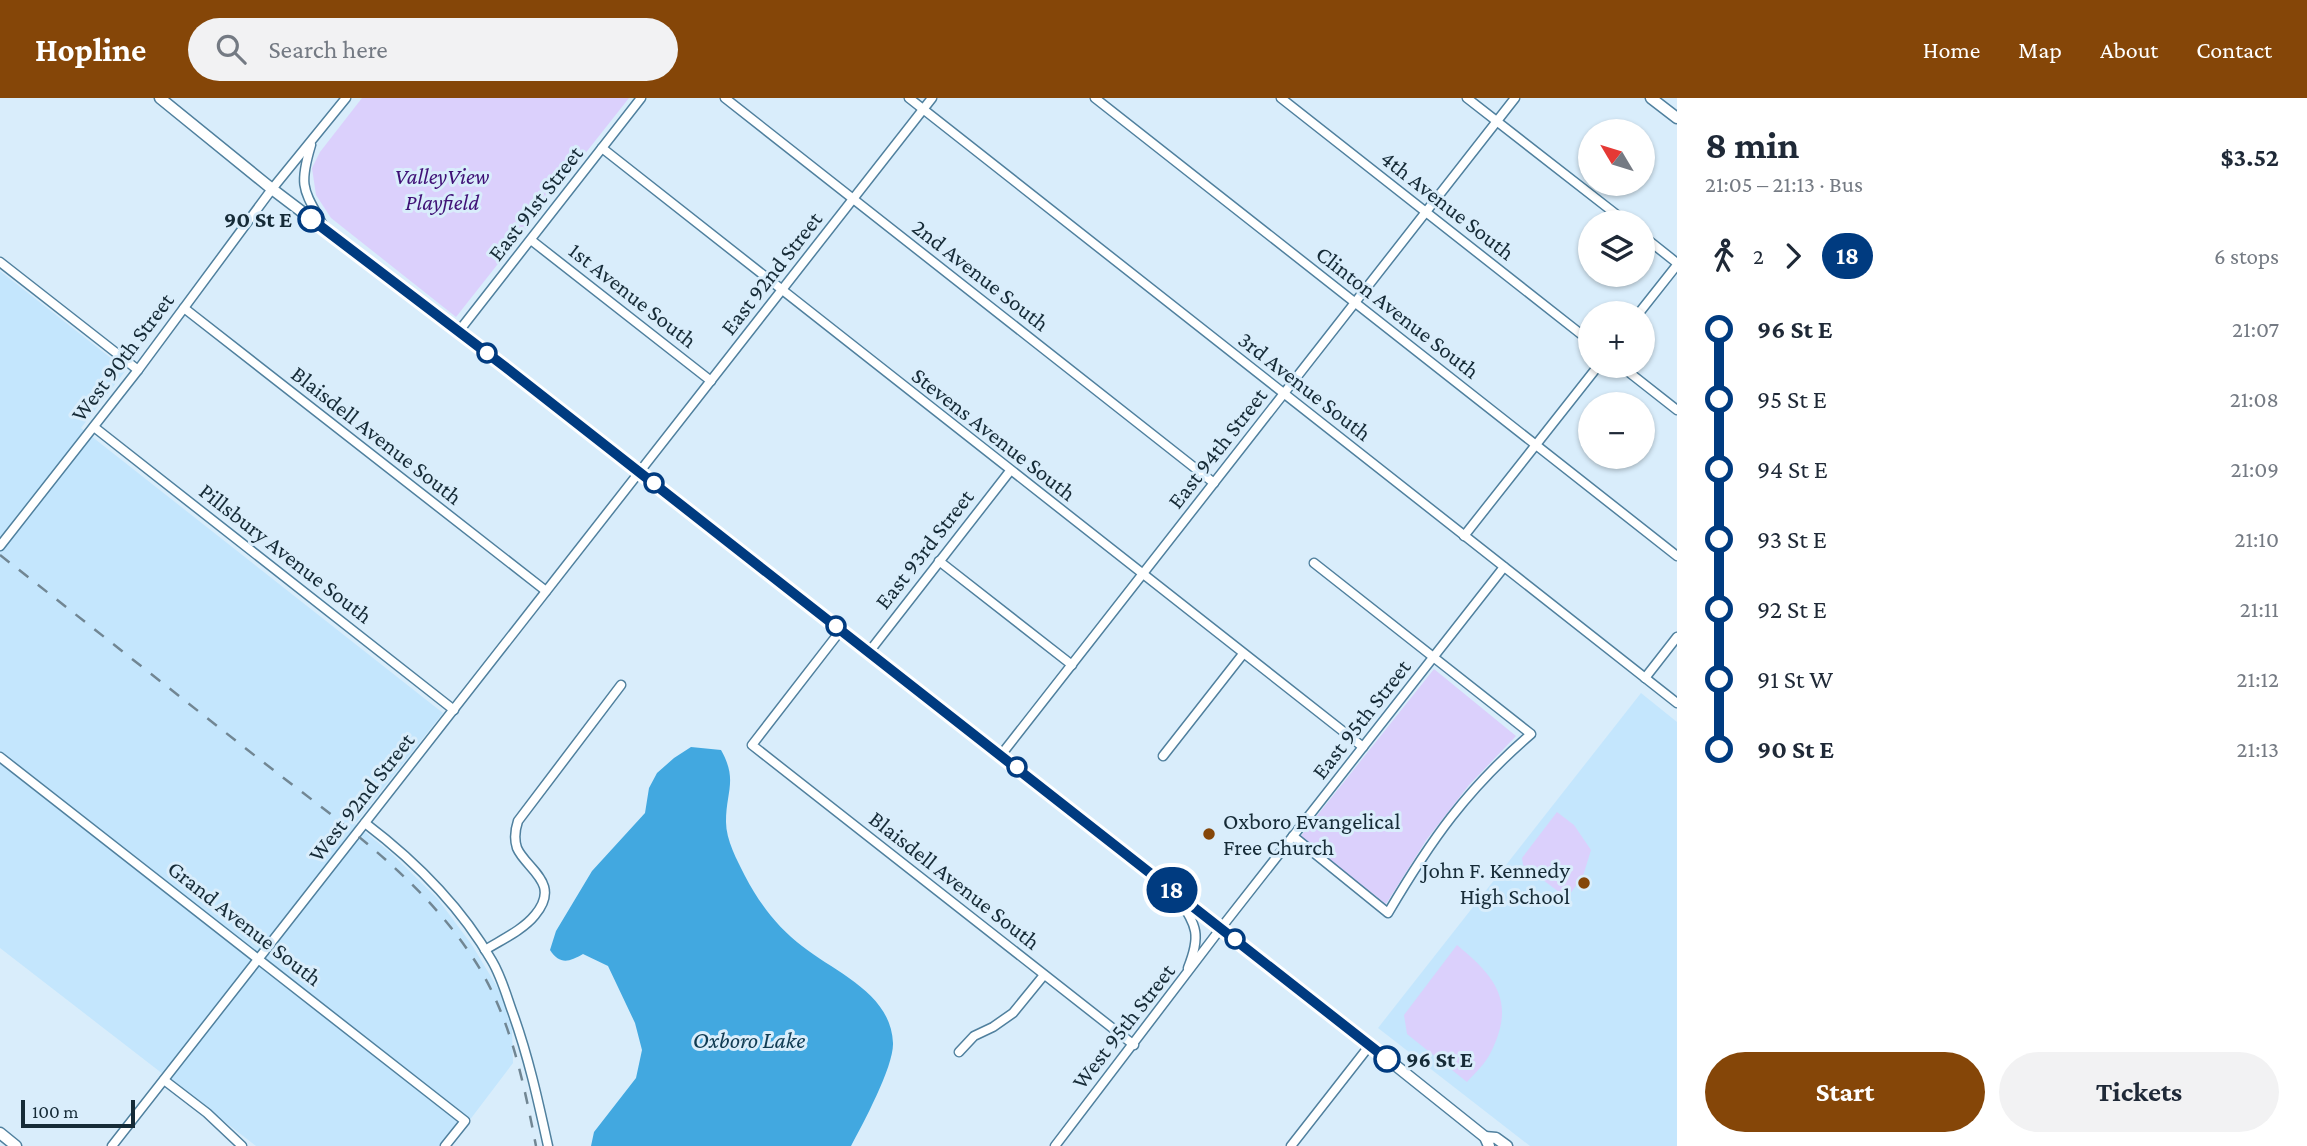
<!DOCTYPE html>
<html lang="en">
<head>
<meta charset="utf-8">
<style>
  :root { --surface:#fff; --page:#f2f2f3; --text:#1f2937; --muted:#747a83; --accent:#854608 }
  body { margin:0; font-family:"Crimson Pro",serif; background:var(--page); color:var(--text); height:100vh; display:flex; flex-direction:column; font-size:26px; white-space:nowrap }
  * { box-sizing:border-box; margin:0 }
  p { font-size:23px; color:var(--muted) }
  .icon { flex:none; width:38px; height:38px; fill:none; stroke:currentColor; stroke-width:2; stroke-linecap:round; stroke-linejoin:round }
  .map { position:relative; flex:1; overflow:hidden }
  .details { display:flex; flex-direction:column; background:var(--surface); width:630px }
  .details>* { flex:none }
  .badge { padding:0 14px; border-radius:23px; font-size:24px; line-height:46px }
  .needle { width:46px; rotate:308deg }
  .controls { position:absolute; left:1578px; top:21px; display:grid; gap:14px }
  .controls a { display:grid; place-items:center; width:77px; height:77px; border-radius:50%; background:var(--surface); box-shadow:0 2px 5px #0004; font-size:35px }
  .scale { position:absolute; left:21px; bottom:18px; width:114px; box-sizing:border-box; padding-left:7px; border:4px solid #162b37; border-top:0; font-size:19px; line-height:24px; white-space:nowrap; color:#162b37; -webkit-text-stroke:5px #d9edfb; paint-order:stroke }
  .map>.badge { position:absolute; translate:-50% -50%; box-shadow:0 0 0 4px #fff }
  .legs { display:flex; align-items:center; gap:10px; height:77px; padding:0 28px; font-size:23px }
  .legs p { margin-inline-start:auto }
  .summary { display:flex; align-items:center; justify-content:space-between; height:119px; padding:0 28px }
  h1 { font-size:38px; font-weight:700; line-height:52px }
  .primary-button { display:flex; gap:14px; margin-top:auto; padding:14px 28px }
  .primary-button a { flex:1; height:80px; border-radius:42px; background:var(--accent); color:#fff; font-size:28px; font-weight:700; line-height:80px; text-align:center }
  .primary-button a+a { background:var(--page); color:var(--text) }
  ul { padding:0 28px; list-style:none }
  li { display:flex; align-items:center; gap:24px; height:70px; font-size:26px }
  li i { display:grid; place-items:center; width:10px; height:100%; margin:0 9px; background:currentColor }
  li i::after { content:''; width:18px; height:18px; margin:-9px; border:5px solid; border-radius:50%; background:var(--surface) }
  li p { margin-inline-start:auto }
  li:first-child i { background:linear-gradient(#0000 50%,currentColor 0) }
  li:last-child i { background:linear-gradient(currentColor 50%,#0000 0) }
  header { display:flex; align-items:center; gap:42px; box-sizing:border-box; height:98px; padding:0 35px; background:var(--accent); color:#fff }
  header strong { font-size:33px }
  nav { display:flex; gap:38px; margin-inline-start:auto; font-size:24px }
  .search { width:490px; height:63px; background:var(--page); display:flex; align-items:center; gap:18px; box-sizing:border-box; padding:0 24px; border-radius:38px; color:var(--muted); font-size:26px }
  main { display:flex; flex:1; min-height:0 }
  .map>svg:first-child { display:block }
  .built { fill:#c4e6fd }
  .green { fill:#dbd0fc }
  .water { fill:#42a8e0 }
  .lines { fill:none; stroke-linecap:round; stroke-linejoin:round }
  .minor-casing { stroke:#50809e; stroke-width:11 }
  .major-casing { stroke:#50809e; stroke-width:13 }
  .minor { stroke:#fff; stroke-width:8 }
  .major { stroke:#fff; stroke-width:10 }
  .rail { stroke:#718693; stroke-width:2.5; stroke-dasharray:12 12; stroke-linecap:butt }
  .line-1-casing { stroke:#fff; stroke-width:16 }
  .line-1 { stroke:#003b80; stroke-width:10 }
  .stop-1-dot { fill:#fff; stroke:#003b80; stroke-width:3.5 }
  .poi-dot { fill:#854608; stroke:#d9edfb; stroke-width:2.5 }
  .labels { text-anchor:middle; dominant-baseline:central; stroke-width:6; stroke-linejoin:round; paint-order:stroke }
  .park-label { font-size:23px; font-style:italic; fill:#3f1176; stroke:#d9edfb }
  .street-label { font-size:23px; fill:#162b37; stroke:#d9edfb }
  .stop-label { font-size:23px; font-weight:bold; fill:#162b37; stroke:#d9edfb; text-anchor:end }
  .poi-label { font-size:23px; fill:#162b37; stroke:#d9edfb; text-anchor:start }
  .water-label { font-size:24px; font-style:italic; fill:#103b52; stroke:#d9edfb }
</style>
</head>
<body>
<header>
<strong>Hopline</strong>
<div class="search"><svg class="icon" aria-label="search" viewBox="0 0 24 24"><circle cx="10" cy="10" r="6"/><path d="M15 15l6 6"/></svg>Search here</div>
<nav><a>Home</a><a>Map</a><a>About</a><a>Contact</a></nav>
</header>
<main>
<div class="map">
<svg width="1677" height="1048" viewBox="0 0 1677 1048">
  <rect width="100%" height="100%" fill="#d9edfb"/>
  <g class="built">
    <polygon points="0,173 126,272 81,330 443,615 355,726 391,755 437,800 472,847 499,892 512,931 513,965 450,1048 256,1048 0,850"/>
    <polygon points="1641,595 1677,624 1677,1048 1530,1048 1378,930"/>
  </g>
  <g class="green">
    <polygon points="362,0 629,0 456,219 331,120 316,97 312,70 320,54"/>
    <polygon points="1434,571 1516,638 1469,687 1427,741 1386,806 1300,739"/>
    <polygon points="1557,714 1574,727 1591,752 1583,778 1567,800 1523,767 1522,760"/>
    <path d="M1457,847C1496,879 1516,904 1491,954C1486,965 1475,975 1467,984L1407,936L1404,917Z"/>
  </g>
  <path class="water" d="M691,649L721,652C738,682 726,693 726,724C726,742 737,762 745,778C759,805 778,830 802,848C836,875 891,895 893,945C894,968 863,1026 851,1048H591L594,1034L636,980L642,952L635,925L608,868L583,856C569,864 560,867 550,852L556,833L592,773L645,715L649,690L657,675L674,660Z"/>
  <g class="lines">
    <defs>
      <g id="minor">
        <polyline points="725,0 1214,385"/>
        <polyline points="909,0 1677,605"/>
        <polyline points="1095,0 1677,458"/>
        <polyline points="1281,0 1591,244"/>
        <polyline points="1467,0 1626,124"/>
        <path d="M311,47C298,90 304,92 324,129"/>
        <polyline points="602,50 1363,649"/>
        <polyline points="1643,138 1677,165"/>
        <polyline points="531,142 711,283"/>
        <polyline points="0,164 138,272"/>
        <polyline points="184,210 546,493"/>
        <polyline points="1639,215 1677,167"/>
        <polyline points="459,233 641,0"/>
        <polyline points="1621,268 1677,312"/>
        <polyline points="94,329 454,612"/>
        <polyline points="1464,438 1598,268"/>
        <polyline points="0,448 138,272 272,91 346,0"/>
        <polyline points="939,463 1072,567"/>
        <polyline points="841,532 752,647 1134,947"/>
        <polyline points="869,554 1010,373"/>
        <polyline points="1645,580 1677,539"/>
        <polyline points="1001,657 1515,0"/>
        <polyline points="1163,658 1243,556"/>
        <polyline points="0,659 465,1023 445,1048"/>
        <path d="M365,725C415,763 460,807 492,863C501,878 506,896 512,913C528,957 538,1002 548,1048"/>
        <path d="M1293,738L1388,815C1431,742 1466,692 1531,636L1314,465"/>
        <path d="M1177,798C1196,828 1202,835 1188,870"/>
        <path d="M485,852C501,842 523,832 535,817C562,785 526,771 517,750C514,741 515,732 518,723L621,587"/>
        <polyline points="959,954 974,938 993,929 1013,915 1044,877"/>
        <polyline points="164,982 207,1015 242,1048"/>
        <polyline points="112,1048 932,0"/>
        <polyline points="1055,1048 1221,830 1504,469"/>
        <polyline points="1291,1048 1370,947"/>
      </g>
      <g id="major">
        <polyline points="160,0 272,91 459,233 1370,947 1485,1039 1489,1048"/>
        <polyline points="1651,0 1677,20"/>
        <polyline points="0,1035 16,1048"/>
        <polyline points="1485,1039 1496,1040 1507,1048"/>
      </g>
    </defs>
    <use href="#minor" class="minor-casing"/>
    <use href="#major" class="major-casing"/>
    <use href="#minor" class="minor"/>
    <use href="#major" class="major"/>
    <path class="rail" d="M0,457C88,526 175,595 263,664C336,721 416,776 469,854C509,911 523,981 536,1048"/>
  </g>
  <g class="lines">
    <defs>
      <polyline id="line-1" points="311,121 504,268 1387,961"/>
    </defs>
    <use href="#line-1" class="line-1-casing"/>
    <use href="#line-1" class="line-1"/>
  </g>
  <g class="stop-1-dot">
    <circle cx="311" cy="121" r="12"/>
    <circle cx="487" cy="255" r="9"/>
    <circle cx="654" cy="385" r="9"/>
    <circle cx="836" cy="528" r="9"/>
    <circle cx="1017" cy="669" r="9"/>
    <circle cx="1235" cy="841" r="9"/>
    <circle cx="1387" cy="961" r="12"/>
  </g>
  <g class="poi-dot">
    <circle cx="1209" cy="736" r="7"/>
    <circle cx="1584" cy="785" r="7"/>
  </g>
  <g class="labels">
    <g class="park-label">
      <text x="442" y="78">ValleyView<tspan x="442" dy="26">Playfield</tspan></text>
    </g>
    <g class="street-label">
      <text transform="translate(535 105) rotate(-52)">East 91st Street</text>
      <text transform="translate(1448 107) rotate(38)">4th Avenue South</text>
      <text transform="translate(771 175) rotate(-52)">East 92nd Street</text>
      <text transform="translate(981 177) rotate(38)">2nd Avenue South</text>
      <text transform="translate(633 197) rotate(38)">1st Avenue South</text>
      <text transform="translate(1398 214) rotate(38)">Clinton Avenue South</text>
      <text transform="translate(122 259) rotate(-53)">West 90th Street</text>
      <text transform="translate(1305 288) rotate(38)">3rd Avenue South</text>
      <text transform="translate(994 336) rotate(38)">Stevens Avenue South</text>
      <text transform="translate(377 337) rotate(38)">Blaisdell Avenue South</text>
      <text transform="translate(1217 350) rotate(-52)">East 94th Street</text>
      <text transform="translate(924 451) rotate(-52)">East 93rd Street</text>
      <text transform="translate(286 455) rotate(38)">Pillsbury Avenue South</text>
      <text transform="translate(1361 621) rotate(-52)">East 95th Street</text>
      <text transform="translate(361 699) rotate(-52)">West 92nd Street</text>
      <text transform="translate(955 782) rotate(38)">Blaisdell Avenue South</text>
      <text transform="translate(245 825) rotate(38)">Grand Avenue South</text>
      <text transform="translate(1123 928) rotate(-52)">West 95th Street</text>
    </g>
    <g class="stop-label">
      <text x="292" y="121">90 St E</text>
      <text x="1406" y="961" text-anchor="start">96 St E</text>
    </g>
    <g class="poi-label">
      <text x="1223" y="723">Oxboro Evangelical<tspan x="1223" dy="26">Free Church</tspan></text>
      <text x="1570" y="772" text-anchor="end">John F. Kennedy<tspan x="1570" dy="26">High School</tspan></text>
    </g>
    <g class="water-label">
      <text x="749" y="941">Oxboro Lake</text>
    </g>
  </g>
</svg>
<div class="controls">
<a><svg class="needle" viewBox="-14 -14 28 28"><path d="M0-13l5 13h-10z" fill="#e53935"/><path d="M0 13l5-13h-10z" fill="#747a83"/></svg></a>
<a><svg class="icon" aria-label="layers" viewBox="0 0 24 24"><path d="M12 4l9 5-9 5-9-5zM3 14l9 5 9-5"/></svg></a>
<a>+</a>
<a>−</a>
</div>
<div class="scale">100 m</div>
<b class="badge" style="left:1172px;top:792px;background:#003b80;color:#fff">18</b>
</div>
<section class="details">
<div class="summary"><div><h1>8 min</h1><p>21:05 – 21:13 · Bus</p></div><b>$3.52</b></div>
<div class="legs"><svg class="icon" aria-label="walk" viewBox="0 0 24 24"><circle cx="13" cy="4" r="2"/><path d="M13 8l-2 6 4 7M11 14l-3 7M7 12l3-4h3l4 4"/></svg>2<svg class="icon" aria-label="forward" viewBox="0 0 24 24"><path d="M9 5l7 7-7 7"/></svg><b class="badge" style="background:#003b80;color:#fff">18</b><p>6 stops</p></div>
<ul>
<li><i style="color:#003b80"></i><b>96 St E</b><p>21:07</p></li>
<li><i style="color:#003b80"></i><span>95 St E</span><p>21:08</p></li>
<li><i style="color:#003b80"></i><span>94 St E</span><p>21:09</p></li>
<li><i style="color:#003b80"></i><span>93 St E</span><p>21:10</p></li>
<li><i style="color:#003b80"></i><span>92 St E</span><p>21:11</p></li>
<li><i style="color:#003b80"></i><span>91 St W</span><p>21:12</p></li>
<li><i style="color:#003b80"></i><b>90 St E</b><p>21:13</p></li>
</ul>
<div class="primary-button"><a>Start</a><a>Tickets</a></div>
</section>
</main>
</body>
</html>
